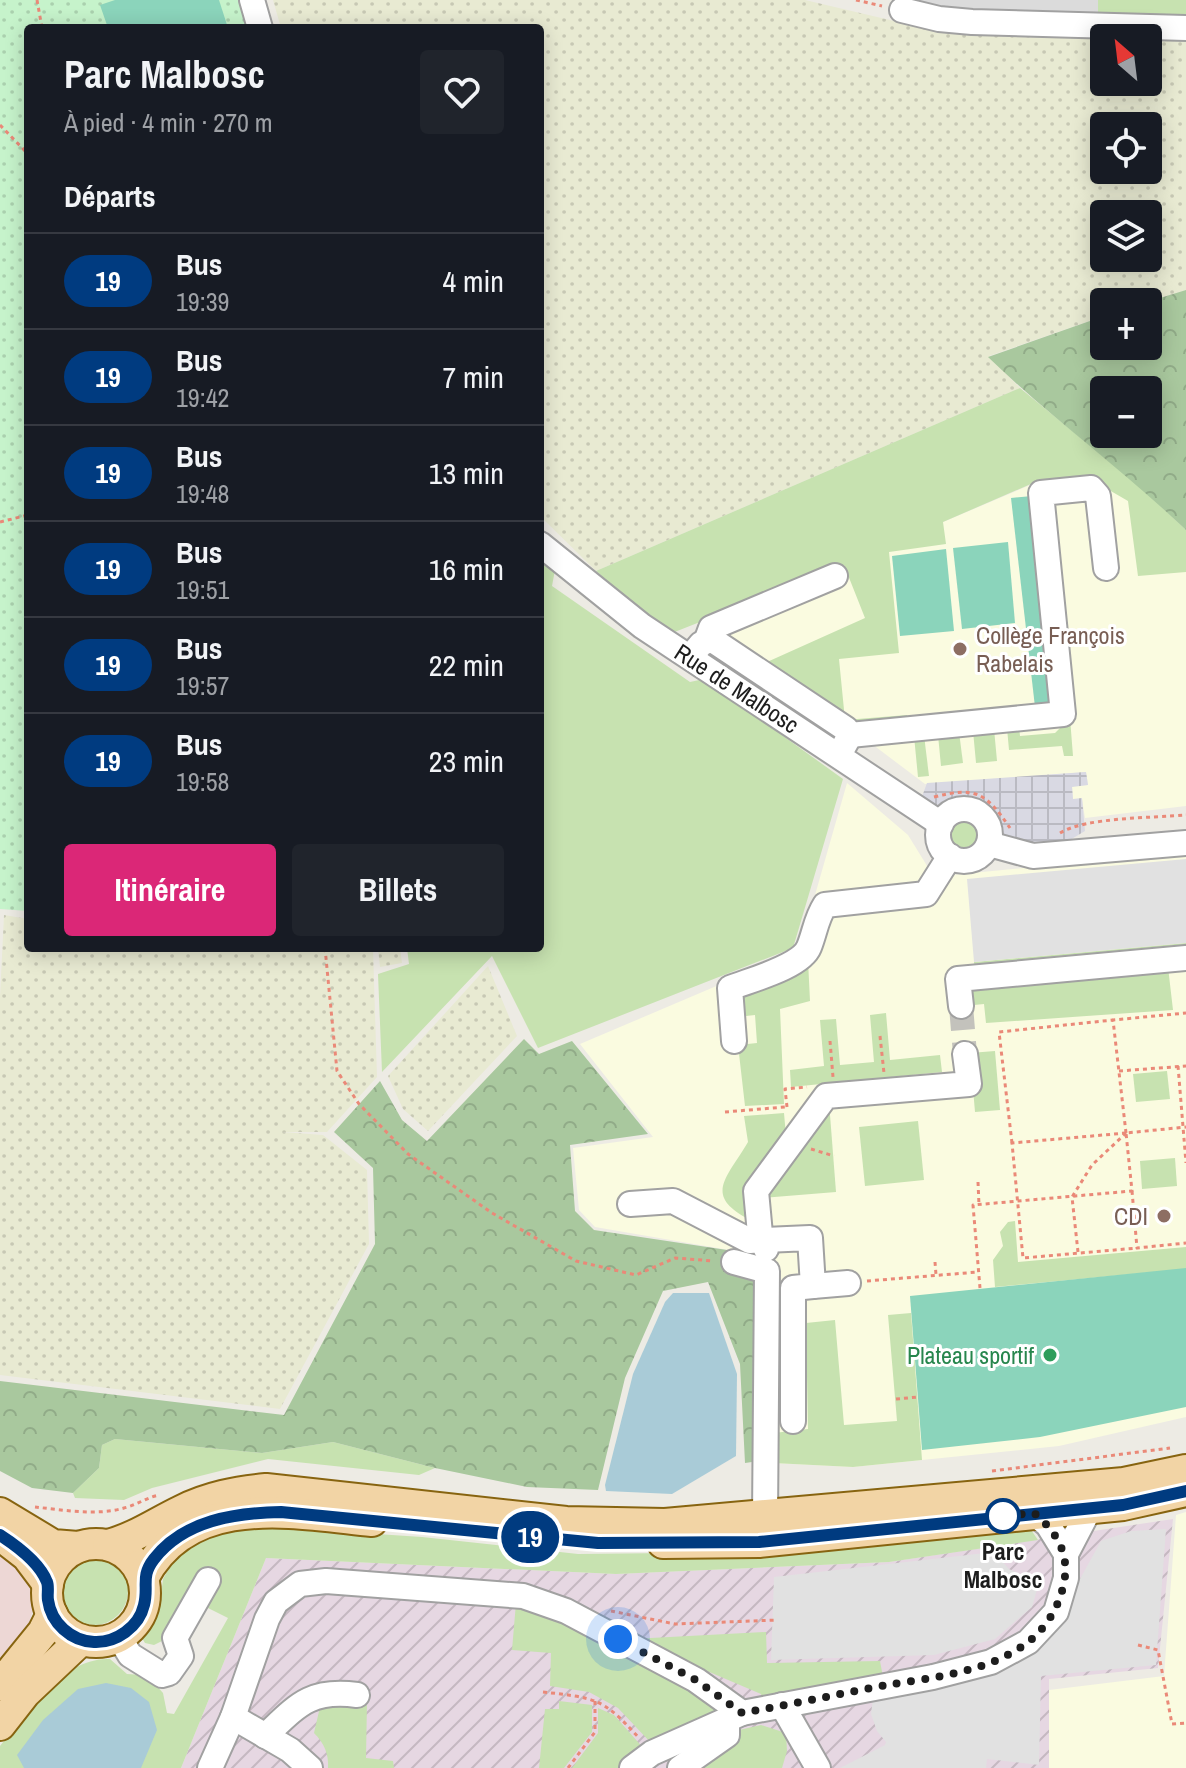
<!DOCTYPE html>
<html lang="fr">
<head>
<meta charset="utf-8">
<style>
  :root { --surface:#171b24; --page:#20242c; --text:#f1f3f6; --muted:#9ea1a6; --line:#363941; --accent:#db2777 }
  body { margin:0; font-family:"Archivo Narrow",sans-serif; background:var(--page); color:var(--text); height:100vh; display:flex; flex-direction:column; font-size:30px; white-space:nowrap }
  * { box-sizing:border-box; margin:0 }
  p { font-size:26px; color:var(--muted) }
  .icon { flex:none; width:44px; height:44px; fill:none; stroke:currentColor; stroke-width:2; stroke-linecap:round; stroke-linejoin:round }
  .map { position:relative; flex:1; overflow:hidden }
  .sheet { position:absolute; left:24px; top:24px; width:520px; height:928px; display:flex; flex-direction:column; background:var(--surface); border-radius:8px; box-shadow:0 4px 20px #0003 }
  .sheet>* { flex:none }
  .badge { padding:0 16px; border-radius:26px; font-size:28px; line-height:52px }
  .needle { width:52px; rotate:332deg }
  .controls { position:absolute; left:1090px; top:24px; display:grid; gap:16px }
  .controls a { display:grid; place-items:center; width:72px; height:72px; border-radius:8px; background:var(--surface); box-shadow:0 4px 20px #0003; font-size:40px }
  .you { position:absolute; width:40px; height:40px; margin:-20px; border:6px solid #fff; border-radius:50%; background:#1a73e8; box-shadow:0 0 0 12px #1a73e833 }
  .map>.badge { position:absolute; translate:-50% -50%; box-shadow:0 0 0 4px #fff }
  h2 { padding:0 40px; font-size:30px; line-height:72px }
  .round { display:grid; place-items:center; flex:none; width:84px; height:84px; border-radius:8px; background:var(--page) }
  .summary { display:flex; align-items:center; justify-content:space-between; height:136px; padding:0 40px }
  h1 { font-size:38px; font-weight:800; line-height:60px }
  .cta { display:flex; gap:16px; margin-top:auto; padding:16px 40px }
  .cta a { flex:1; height:92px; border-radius:8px; background:var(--accent); color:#fff; font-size:32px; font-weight:800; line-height:92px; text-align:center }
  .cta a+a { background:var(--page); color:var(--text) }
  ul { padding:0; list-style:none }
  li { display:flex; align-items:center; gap:24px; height:96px; padding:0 40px; border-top:2px solid var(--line) }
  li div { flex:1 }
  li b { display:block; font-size:30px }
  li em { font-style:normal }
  li .badge { min-width:88px; font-weight:700; text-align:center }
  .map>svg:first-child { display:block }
  .residential { fill:#dbdbdb }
  .commercial { fill:#edd7d5 }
  .industrial { fill:url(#industrial-furrows) }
  .education { fill:#fafbe0 }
  .farmland { fill:url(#farmland-dots); fill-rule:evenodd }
  .grass { fill:#c7e2b0 }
  .forest { fill:url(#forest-crowns); fill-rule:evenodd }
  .park { fill:url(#park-dots) }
  .pitch { fill:#8bd4bb }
  .parking { fill:#e1e1e1 }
  .plaza { fill:url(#plaza-grid) }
  .water { fill:#a9cbd7 }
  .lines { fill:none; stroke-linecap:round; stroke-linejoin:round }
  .minor-tunnel { stroke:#c3c2bc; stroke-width:24; stroke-dasharray:24 12; stroke-linecap:butt }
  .minor-casing { stroke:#a1a1a1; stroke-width:28 }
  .major-casing { stroke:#876410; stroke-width:34 }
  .path { stroke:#ea8978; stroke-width:3; stroke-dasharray:4 4; stroke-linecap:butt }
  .minor { stroke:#fff; stroke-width:24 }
  .major { stroke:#f2d4a5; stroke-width:30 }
  .line-casing { stroke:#fff; stroke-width:18 }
  .line { stroke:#003b80; stroke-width:12 }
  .walk { stroke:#1d1d1d; stroke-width:8; stroke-dasharray:0 14.4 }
  .education-dot { fill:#8d6e63; stroke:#fff; stroke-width:3 }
  .leisure-dot { fill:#2e9e5b; stroke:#fff; stroke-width:3 }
  .stop-dot { fill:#fff; stroke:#003b80; stroke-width:4 }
  .labels { text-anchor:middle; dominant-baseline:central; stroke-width:6; stroke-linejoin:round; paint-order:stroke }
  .education-label { font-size:24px; fill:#785e54; stroke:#fff; text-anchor:start }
  .street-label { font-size:24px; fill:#1d1d1d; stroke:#fff }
  .leisure-label { font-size:24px; fill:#27864d; stroke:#fff; text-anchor:end }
  .stop-label { font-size:24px; font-weight:bold; fill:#1d1d1d; stroke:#fff }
</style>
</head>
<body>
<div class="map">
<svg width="1186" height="1768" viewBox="0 0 1186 1768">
  <defs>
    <pattern id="industrial-furrows" width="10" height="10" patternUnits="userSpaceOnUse" patternTransform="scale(2)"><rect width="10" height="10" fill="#e6d7e2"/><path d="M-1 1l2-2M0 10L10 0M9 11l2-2" fill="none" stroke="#c5b8c1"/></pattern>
    <pattern id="farmland-dots" width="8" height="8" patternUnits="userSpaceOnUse" patternTransform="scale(2)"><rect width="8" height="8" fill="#e8ead2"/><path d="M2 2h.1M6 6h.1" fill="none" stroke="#c7c8b4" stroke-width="1.8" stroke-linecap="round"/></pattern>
    <pattern id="forest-crowns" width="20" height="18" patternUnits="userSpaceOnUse" patternTransform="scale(2)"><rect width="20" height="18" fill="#a9c89e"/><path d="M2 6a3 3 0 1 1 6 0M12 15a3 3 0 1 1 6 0" fill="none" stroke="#91ab88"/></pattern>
    <pattern id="park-dots" width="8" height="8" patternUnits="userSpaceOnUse" patternTransform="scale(2)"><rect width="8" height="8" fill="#c6f3cb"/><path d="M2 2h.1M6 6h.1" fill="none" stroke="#aad0ae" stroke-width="1.8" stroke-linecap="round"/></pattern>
    <pattern id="plaza-grid" width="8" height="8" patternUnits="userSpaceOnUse" patternTransform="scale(2)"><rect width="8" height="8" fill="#d9d9e3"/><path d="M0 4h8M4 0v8" fill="none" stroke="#babac2"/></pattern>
  </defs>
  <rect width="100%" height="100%" fill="#edebe4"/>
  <polygon class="residential" points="910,0 1098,0 1098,18 946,16"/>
  <polygon class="commercial" points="0,1552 28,1577 34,1607 24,1640 0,1670"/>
  <polygon class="industrial" points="1173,1519 1158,1668 1049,1679 1049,1768 181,1768 266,1558 616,1574 889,1562"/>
  <g class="education">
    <polygon points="1101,455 1186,530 1186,806 1085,818 1082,799 1073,799 1072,786 1088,785 1086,772 925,784 856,732 696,623 757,601"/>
    <polygon points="847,783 908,835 929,869 951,875 1186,852 1186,1417 1059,1446 853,1467 773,1463 758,1255 595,1227 579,1210 573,1148 653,1137 580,1044 799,951"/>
    <polygon points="1186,1512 1186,1768 1049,1768 1049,1690 1164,1676 1176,1515"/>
  </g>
  <g class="farmland">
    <path d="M273,0H805L928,29L1186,38V290L1147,302H1104V316L989,356L1020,388L596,571L540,516V28H281ZM1104,38H1148V82H1104ZM1104,126H1148V170H1104ZM1104,214H1148V258H1104Z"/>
    <polygon points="4,915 28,919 28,948 373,948 377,1077 327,1132 282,1132 323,1135 367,1170 369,1244 280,1409 0,1375 0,997"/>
    <polygon points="378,948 400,948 402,963 380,967"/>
    <polygon points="488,966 517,1036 428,1131 403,1109 388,1076"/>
  </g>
  <g class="grass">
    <polygon points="1098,0 1186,0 1186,21 1098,18"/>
    <polygon points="1020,388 1144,490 1186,530 1186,572 1138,576 1128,501 1097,483 1042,487 1040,480 943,522 946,544 889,552 899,653 839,659 845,720 907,715 908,725 856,732 758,666 865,618 844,565 667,635 596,571"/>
    <polygon points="540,556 555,570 552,586 690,682 704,679 843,779 793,948 538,1048 492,956 382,1072 378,974 409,964 407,948 540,948"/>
    <polygon points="1070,718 1073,756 1064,756 1062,746 1009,750 1007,728 1019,726 1020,736 1055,733"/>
    <polygon points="994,729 997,761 976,763 973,731"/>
    <polygon points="959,732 963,763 941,766 938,735"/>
    <polygon points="924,735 929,776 918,777 914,736"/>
    <circle cx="964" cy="832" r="16"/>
    <polygon points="1186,943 1186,952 975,970 974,962"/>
    <polygon points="808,960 810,1001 780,1009 784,1104 745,1106 738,1045 757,1043 755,1015 737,1017 736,991"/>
    <polygon points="1168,967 1173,1010 986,1023 984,1004 964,1006 975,985"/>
    <polygon points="886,1013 890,1060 940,1055 942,1072 791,1087 790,1070 824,1066 820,1020 836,1019 840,1065 874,1062 870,1015"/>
    <polygon points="995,1051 1000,1110 975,1112 970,1053"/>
    <polygon points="1167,1071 1170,1099 1136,1102 1133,1074"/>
    <polygon points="829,1102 836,1192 761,1198"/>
    <path d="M784,1113L786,1136L754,1222C702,1196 725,1181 748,1142L744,1116Z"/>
    <polygon points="918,1121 924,1180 865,1186 859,1127"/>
    <polygon points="1175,1158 1177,1186 1142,1189 1140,1161"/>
    <polygon points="1015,1221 1018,1262 1186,1247 1186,1269 995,1287 993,1260 1003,1246 1000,1232 1008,1222"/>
    <polygon points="911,1313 922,1460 853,1467 773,1463 774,1433 808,1429 806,1323 835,1320 844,1425 897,1421 888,1315"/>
    <polygon points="115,1439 262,1453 333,1442 435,1468 419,1475 268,1459 152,1488 124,1500 75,1498 73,1493 99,1468 102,1445"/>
    <path d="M1027,1524L1038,1540L889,1562L616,1574L266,1558L181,1768H0V1746C28,1713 62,1657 110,1659L127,1674L142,1675L156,1685L163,1693L167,1713L174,1714L228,1618L188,1598L166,1639L154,1645L145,1643L142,1638L161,1595L163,1579L173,1561L193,1542L215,1534L250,1528L271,1527L422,1537L578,1554L769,1552Z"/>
    <circle cx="94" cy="1591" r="34"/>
    <polygon points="516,1603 531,1606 714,1697 718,1709 707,1720 652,1744 618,1708 589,1692 550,1686 551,1653 512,1650"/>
    <polygon points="766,1632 767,1663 880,1661 883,1677 761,1702 761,1694 632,1639"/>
    <path d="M330,1699L367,1701L366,1758L393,1761L394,1768H328C329,1754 324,1743 314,1733L320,1707Z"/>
    <polygon points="559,1701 592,1705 592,1732 564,1768 539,1768 545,1709 559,1709"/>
    <polygon points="598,1708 614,1715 645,1750 621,1768 572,1768 598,1733"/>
    <polygon points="761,1725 786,1733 787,1751 782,1768 691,1768 739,1730"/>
  </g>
  <g class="forest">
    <path d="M1186,290V530C1122,469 1051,418 988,357L1104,316V346H1148L1147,302ZM1104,390H1148V434H1104Z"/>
    <polygon points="524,1039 539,1054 572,1041 648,1134 570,1145 575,1211 594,1230 747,1253 759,1288 759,1461 745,1463 740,1364 708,1282 663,1291 625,1378 598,1490 527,1487 435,1468 333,1442 262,1453 115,1439 102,1445 99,1468 73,1493 32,1488 0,1471 0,1381 284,1415 375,1244 373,1168 334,1132 380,1081 402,1120 427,1141"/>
  </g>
  <polygon class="park" points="0,0 243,0 252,28 28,28 28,911 0,909"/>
  <g class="pitch">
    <polygon points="115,0 219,0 228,28 108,28 100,5"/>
    <polygon points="1032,496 1055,704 1035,707 1011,498"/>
    <polygon points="1008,542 1015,623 962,629 953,548"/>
    <polygon points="946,549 954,631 900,636 892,556"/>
    <polygon points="1186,1268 1186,1407 1040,1437 922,1450 910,1296"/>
  </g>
  <g class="parking">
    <polygon points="1186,859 1186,943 974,962 967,879"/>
    <polygon points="1166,1529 1156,1665 1041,1676 1039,1765 987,1759 986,1768 840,1768 885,1745 886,1742 877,1731 871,1714 873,1698 975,1677 1018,1663 1050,1638 1065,1617 1075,1588 1101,1541 1131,1531"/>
    <polygon points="994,1552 1009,1569 1039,1583 1032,1607 995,1639 934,1655 771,1660 774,1577"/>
  </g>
  <polygon class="plaza" points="1086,772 1088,785 1072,787 1073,799 1082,798 1085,831 1058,847 1016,844 1002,834 991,810 977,803 961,800 937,805 920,802 927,783"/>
  <g class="water">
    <polygon points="673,1293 709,1293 737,1374 736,1456 672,1494 606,1491 605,1485 633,1374 665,1302"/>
    <polygon points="106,1683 131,1688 149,1702 157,1730 141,1768 24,1768 17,1755 43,1720 78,1689"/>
  </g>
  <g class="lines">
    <polyline class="minor-tunnel" points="961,1006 965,1054"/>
    <defs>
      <g id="minor">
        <polyline points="252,0 260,28"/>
        <polyline points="902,10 939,19 972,22 1186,28"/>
        <polyline points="540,544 642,626 941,824"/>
        <polyline points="707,639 711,628 835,576"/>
        <polyline points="691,656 701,644 711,639 846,729 850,735 844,746"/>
        <polyline points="850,735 1063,714 1041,493 1091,488 1098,496 1106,568"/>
        <circle cx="964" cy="835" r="26"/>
        <polyline points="989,844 1033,856 1186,843"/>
        <polyline points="961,1006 958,979 1186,958"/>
        <path d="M734,1041L730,988C750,980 801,967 809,947C815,932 816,919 825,905L926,894L950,856"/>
        <polyline points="630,1204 673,1201 750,1241 765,1240 766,1249"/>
        <polyline points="734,1262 767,1271 765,1517"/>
        <polyline points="813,1286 848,1283"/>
        <polyline points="793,1421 793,1288 813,1286 810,1238 765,1240 760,1234 756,1191 826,1096 969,1084 965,1054"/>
        <polyline points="1034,1513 1048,1525 1066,1554"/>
        <polyline points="119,1637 130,1655 162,1675 169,1673 181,1656 175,1638 208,1580"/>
        <polyline points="782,1705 818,1768"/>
        <polyline points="233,1717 290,1750 310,1768"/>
        <path d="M265,1736C298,1705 310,1689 357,1695"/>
        <polyline points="210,1768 233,1717 267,1619 276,1602 300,1584 326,1581 523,1596 566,1611 696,1680 742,1713 933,1677 991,1662 1028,1642 1056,1612 1066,1578 1066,1554 1090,1508"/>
        <polyline points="632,1768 652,1753 742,1713"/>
        <polyline points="680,1768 727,1735 727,1720"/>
      </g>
      <g id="major">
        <polyline points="0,1513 53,1545 78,1547"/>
        <polyline points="0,1535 27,1556 48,1584"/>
        <polyline points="663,1543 759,1542 1123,1505 1186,1491"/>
        <circle cx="96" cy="1593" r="49"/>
        <path d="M108,1545C135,1538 156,1523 181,1511C209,1497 236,1492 266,1489L566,1522L665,1524L1124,1483L1186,1470"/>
        <path d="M143,1578C189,1491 292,1513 372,1521"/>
        <polyline points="0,1685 43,1632 52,1614"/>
        <polyline points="0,1725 25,1693 81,1640"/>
      </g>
    </defs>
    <use href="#minor" class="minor-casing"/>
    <use href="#major" class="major-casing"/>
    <g class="path">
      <polyline points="37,0 42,28"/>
      <polyline points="856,0 882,6"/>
      <polyline points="0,125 28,154"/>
      <polyline points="0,522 28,515"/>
      <path d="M934,797C976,786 986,793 1010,828"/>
      <path d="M1060,833C1086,817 1153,818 1186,815"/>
      <polyline points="325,948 337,1071 359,1104 408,1154 492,1213 576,1261 636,1275 675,1258 714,1261"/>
      <polyline points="880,1036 884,1073"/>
      <polyline points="830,1041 833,1077"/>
      <polyline points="1178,1066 1186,1163"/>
      <polyline points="1119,1071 1186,1066"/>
      <polyline points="787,1107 785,1089 807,1087"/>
      <polyline points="725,1112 785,1107"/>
      <polyline points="1126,1133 1012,1143 1023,1258 1137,1248"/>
      <polyline points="1126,1133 1113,1020 1186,1013"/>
      <polyline points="1012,1143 999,1032 1113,1020"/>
      <polyline points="811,1149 834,1156"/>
      <polyline points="978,1182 979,1205"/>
      <polyline points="1132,1191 1137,1248 1186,1243"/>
      <polyline points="1078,1252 1072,1197 1092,1165 1126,1133"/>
      <polyline points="935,1262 936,1275"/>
      <polyline points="867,1281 978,1272"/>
      <polyline points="980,1288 973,1205 1132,1191 1126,1133 1186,1127"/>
      <polyline points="896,1399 918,1397"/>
      <polyline points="992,1471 1170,1448"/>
      <path d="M35,1507C63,1510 97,1516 124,1508C137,1505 147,1497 160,1495"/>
      <polyline points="611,1611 675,1624 777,1620"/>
      <polyline points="1138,1645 1158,1650 1172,1724 1186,1723"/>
      <path d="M543,1692C596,1698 603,1698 639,1738"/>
      <polyline points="568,1768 595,1732 595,1701"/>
    </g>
    <use href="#minor" class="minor"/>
    <use href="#major" class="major"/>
  </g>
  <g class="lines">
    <defs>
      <path id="line" d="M0,1535C17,1546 40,1563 47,1582C49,1587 47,1595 48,1600C51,1623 71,1641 94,1642C116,1643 139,1627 144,1605C149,1586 140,1577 154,1559C184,1520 235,1513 281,1512L598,1543L759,1542L1123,1505L1186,1491"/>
    </defs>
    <use href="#line" class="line-casing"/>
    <use href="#line" class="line"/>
    <path class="walk" d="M618,1639L696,1680L742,1713C788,1705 834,1695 881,1686C929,1678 987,1673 1027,1643C1045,1629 1058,1609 1063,1587C1071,1556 1058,1533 1034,1513L1003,1516"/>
  </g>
  <g class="education-dot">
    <circle cx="960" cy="649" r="8"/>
    <circle cx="1164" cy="1216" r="8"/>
  </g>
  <circle class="leisure-dot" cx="1050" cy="1355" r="8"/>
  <circle class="stop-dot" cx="1003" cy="1516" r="16"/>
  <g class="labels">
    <g class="education-label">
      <text x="976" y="635">Collège François<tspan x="976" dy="28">Rabelais</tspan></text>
      <text x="1148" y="1216" text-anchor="end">CDI</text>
    </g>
    <g class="street-label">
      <text transform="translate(737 688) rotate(33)">Rue de Malbosc</text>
    </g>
    <g class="leisure-label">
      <text x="1034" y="1355">Plateau sportif</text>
    </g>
    <g class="stop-label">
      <text x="1003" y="1551">Parc<tspan x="1003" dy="28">Malbosc</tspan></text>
    </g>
  </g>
</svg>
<div class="controls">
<a><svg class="needle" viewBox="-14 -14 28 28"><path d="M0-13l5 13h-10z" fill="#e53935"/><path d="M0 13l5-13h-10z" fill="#9ea1a6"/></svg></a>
<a><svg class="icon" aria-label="locate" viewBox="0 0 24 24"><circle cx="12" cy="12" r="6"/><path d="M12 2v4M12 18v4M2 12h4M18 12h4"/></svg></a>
<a><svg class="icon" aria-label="layers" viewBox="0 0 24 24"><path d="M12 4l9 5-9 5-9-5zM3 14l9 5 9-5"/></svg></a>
<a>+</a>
<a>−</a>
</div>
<div class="you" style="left:618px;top:1639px"></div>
<b class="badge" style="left:530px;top:1537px;background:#003b80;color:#fff">19</b>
<section class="sheet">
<div class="summary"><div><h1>Parc Malbosc</h1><p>À pied · 4 min · 270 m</p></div><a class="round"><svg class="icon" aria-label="heart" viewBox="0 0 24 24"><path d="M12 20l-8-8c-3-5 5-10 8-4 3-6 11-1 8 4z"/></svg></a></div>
<h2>Départs</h2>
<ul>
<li><span class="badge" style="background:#003b80;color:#fff">19</span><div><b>Bus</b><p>19:39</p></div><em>4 min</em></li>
<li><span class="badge" style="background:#003b80;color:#fff">19</span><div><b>Bus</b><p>19:42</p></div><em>7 min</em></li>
<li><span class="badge" style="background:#003b80;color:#fff">19</span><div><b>Bus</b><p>19:48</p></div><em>13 min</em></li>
<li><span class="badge" style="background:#003b80;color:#fff">19</span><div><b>Bus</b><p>19:51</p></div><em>16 min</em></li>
<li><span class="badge" style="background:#003b80;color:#fff">19</span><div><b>Bus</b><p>19:57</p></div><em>22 min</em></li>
<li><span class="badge" style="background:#003b80;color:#fff">19</span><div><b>Bus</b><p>19:58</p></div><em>23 min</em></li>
</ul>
<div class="cta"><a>Itinéraire</a><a>Billets</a></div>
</section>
</div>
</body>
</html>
